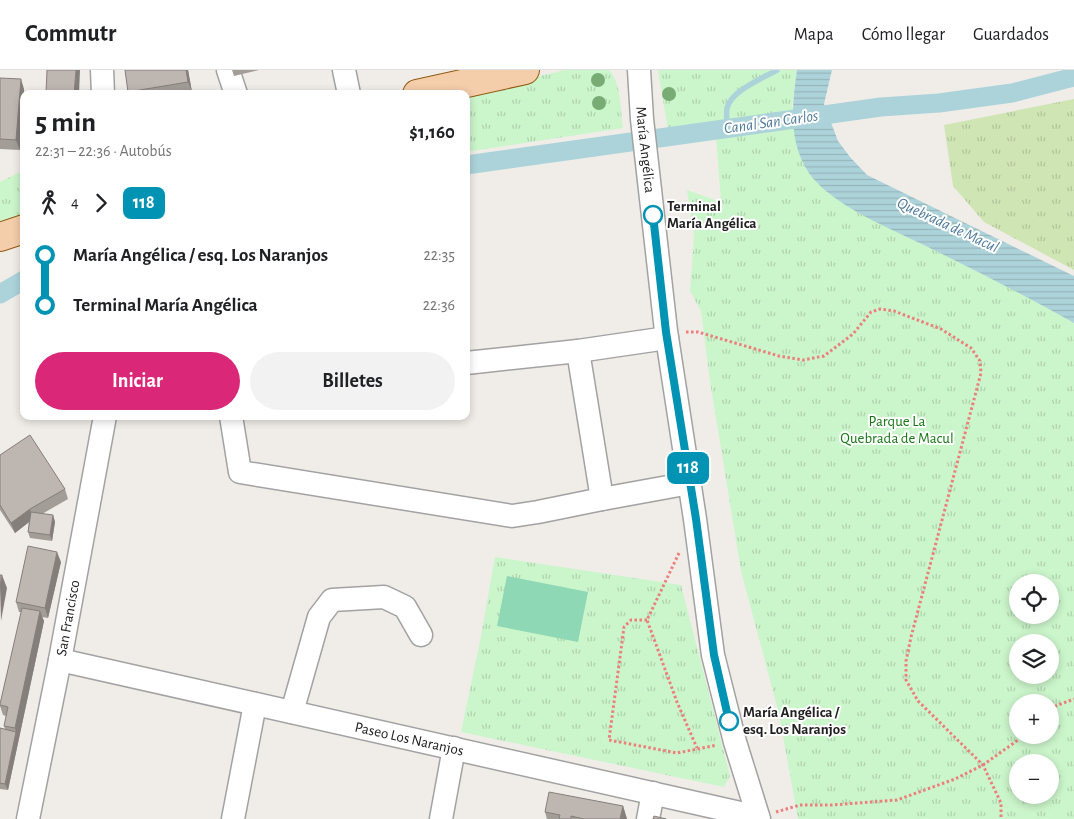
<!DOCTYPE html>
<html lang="es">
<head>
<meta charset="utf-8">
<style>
  :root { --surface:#fff; --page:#f2f2f2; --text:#202124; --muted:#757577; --line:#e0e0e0; --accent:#db2777 }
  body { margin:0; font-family:"Alegreya Sans",sans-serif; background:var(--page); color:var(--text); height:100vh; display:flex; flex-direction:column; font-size:19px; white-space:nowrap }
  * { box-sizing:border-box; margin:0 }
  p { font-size:16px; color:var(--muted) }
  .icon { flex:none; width:28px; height:28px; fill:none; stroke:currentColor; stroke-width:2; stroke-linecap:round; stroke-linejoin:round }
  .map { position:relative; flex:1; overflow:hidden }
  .sheet { position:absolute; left:20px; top:20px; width:450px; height:330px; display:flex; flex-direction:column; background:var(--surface); border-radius:10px; box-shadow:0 2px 8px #0003 }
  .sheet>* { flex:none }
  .badge { padding:0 10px; border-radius:8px; font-size:18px; line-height:32px }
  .fabs { position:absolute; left:1009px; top:504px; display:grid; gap:10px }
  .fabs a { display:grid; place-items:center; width:50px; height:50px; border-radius:50%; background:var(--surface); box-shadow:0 2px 8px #0003; font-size:25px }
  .map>.badge { position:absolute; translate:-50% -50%; box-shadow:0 0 0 2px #fff }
  .legs { display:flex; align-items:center; gap:8px; height:55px; padding:0 15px; font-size:16px }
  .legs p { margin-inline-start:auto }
  .head { display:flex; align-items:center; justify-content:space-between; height:85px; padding:0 15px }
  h1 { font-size:28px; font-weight:600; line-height:38px }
  .primary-button { display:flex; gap:10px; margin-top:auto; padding:10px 15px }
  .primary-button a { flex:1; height:58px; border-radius:30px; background:var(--accent); color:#fff; font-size:20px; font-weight:600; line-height:58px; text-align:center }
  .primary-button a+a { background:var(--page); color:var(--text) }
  ul { padding:0 15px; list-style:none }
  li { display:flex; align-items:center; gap:18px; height:50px; font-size:19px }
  li i { display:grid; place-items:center; width:8px; height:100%; margin:0 6px; background:currentColor }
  li i::after { content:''; width:12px; height:12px; margin:-6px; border:4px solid; border-radius:50%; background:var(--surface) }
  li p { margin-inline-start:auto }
  li:first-child i { background:linear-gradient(#0000 50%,currentColor 0) }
  li:last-child i { background:linear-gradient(currentColor 50%,#0000 0) }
  header { display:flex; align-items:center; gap:30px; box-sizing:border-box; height:70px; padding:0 25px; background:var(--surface); border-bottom:1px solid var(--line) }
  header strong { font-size:24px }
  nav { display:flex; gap:28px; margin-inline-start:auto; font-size:18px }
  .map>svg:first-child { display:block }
  .grass { fill:url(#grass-tufts) }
  .park { fill:url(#park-tufts); fill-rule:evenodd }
  .pitch { fill:#8ed8b5 }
  .water { fill:url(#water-rules) }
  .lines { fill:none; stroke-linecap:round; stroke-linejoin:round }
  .stream { stroke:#add3da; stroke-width:5.5 }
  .canal { stroke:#add3da; stroke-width:19 }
  .minor-casing { stroke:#a2a2a2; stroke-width:25 }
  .major-casing { stroke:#90590e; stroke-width:30 }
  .path { stroke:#ed7e7c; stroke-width:3; stroke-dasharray:2.5 2.5; stroke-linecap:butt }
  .minor { stroke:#fff; stroke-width:22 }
  .major { stroke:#f4cdaa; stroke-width:28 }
  .tree { fill:#79ac74 }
  .wall { fill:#a39d98 }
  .shaded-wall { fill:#857f7c }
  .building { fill:#beb6b1; stroke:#857f7c }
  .line-1-casing { stroke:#fff; stroke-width:11 }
  .line-1 { stroke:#0093b3; stroke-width:8 }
  .stop-1-dot { fill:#fff; stroke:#0093b3; stroke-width:2.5 }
  .labels { text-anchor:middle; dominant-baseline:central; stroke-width:4; stroke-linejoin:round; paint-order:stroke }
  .street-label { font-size:15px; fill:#212121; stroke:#fff }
  .stop-label { font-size:15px; font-weight:bold; fill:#212121; stroke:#fff; text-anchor:start }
  .park-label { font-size:15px; fill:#177716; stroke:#fff }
  .water-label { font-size:16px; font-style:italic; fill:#4e7a9a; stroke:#fff }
</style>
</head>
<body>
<header>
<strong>Commutr</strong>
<nav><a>Mapa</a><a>Cómo llegar</a><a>Guardados</a></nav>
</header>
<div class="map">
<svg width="1074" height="749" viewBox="0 0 1074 749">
  <defs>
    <pattern id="grass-tufts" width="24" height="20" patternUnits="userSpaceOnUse" patternTransform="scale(1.25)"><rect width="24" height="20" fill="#d0e5b4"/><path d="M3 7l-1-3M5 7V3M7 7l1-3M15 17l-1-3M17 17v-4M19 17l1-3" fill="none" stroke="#b2c49a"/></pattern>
    <pattern id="park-tufts" width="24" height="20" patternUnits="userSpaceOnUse" patternTransform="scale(1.25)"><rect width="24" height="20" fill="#cbf5cb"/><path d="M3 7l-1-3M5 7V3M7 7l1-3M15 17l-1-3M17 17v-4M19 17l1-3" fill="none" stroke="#aed2ae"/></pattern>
    <pattern id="water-rules" width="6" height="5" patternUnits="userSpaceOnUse" patternTransform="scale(1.25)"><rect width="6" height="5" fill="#add3da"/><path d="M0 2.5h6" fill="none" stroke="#95b5bb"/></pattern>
  </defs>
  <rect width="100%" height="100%" fill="#f0ede8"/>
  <polygon class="grass" points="1074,29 1074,200 984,152 953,116 944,55"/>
  <g class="park">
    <path d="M565,0H609C622,14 620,40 623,58L466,82V24Z"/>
    <path d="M658,0H797L792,36L827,122L867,146L1030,228L1074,253V749H798L779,644L741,501L710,311L701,241L690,221L694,165L687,120L721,132L715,52L668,60ZM1018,512H1050V545H1018ZM1018,572H1050V605H1018ZM1018,632H1050V665H1018ZM1018,692H1050V725H1018Z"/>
    <polygon points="24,100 24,148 0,156 0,112"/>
    <polygon points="495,487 681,515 730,706 724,717 461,662 480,571"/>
  </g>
  <polygon class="pitch" points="507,506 588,522 578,572 497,556"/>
  <path class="water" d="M797,0H832L824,34L838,71L850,87L867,105L1074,206V253C1027,226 978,202 930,178C894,160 832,136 809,103C788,72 792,34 797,0Z"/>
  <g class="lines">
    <path class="stream" d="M727,58C727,52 726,44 727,38C731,21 763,8 777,0"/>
    <g class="canal">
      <polyline points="466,95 881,37 939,33 1012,23 1074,7"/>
      <polyline points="0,224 24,210"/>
    </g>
    <defs>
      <g id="minor">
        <polyline points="102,0 103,24"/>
        <polyline points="228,0 236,24"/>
        <polyline points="344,0 349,24"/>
        <path id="s1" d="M639,0L642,49L666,261L695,449L713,585L735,672L759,749"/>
        <polyline points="578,281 667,268"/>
        <polyline points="466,293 578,281 602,429"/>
        <polyline points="231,346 240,402 512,446 538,442 602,429 690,413"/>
        <path id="s2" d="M60,590L758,747"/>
        <polyline points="292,642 319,547 332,530 384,527 405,537 421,565"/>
        <path id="s3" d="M28,749L60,590L105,346"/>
        <polyline points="233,749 255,634"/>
        <polyline points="441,749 454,678"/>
        <polyline points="648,749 653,723"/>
      </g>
      <g id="major">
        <polyline points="417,24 525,0"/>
        <polyline points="0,167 24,159"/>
      </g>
    </defs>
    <use href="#minor" class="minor-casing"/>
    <use href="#major" class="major-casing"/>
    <g class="path">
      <polyline points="686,262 698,262 779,286 803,290 824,286 853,264 871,242 880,239 894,241 941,259 971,278 980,291 981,303 911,567 906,591 906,610 918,631 983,695 1001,733 1001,749"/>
      <polyline points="679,483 647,550 677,632 697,678"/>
      <polyline points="647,550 631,550 624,557 609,670 677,683 717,675"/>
      <polyline points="1050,638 1074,629"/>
      <polyline points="776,742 800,735 832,735 897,730 955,709 983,695 1025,665"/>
    </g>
    <use href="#minor" class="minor"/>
    <use href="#major" class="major"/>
  </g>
  <g class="tree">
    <circle cx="598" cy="10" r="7"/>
    <circle cx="669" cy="24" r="7"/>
    <circle cx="599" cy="33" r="7"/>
  </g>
  <g class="wall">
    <polygon points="125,0 188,0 192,22 180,24 129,24"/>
    <polygon points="232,0 259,0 234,6"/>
    <polygon points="0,8 24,19 20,80 0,79"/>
    <polygon points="0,385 65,419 68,429 42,444 53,445 55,452 52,471 30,468 28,462 29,452 15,463 0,440"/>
    <polygon points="61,492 48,548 42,547 44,551 8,720 0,719 0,658 5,659 4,656 6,646 3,645 0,636 0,634 22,542 19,542 16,532"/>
    <polygon points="623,736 627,749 547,749 545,742"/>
  </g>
  <g class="shaded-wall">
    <polygon points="76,0 80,0 79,24 74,24"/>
    <polygon points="186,0 188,0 192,22 188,12"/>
    <polygon points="21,9 24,19 20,80 16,70"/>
    <polygon points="30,439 33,449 15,463 11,453"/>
    <polygon points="53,445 55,452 52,471 50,465"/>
    <polygon points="57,482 61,492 48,548 45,538"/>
    <polygon points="2,505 7,518 1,551 0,517"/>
    <polygon points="40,541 44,551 8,720 5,714 16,662 15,658"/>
    <polygon points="623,736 627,749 620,749"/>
  </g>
  <g class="building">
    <polygon points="47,0 76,0 74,24 46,23"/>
    <polygon points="125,0 186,0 188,12 128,22"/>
    <polygon points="0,8 21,9 16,70 0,69"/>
    <polygon points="30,365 65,419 30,439 11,453 0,435 0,385"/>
    <polygon points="31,442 53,445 50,465 28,462"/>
    <polygon points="28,476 57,482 45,538 16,532"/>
    <polygon points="0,505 2,505 0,517"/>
    <polygon points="22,538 40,541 15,658 4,656 8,637 0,635 0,634"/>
    <polygon points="0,658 16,662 5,714 0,713"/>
    <polygon points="549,722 623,736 620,749 584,749 571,746 571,749 559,749 560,745 545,742"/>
    <polygon points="654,746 666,749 653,749"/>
  </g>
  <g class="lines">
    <defs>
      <polyline id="line-1" points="653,145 666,262 696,449 714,585 729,651"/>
    </defs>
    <use href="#line-1" class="line-1-casing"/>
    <use href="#line-1" class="line-1"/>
  </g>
  <g class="stop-1-dot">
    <circle cx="653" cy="145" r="9"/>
    <circle cx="729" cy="651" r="9"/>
  </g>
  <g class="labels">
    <g class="street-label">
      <text stroke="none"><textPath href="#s1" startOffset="80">María Angélica</textPath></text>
      <text stroke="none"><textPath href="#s3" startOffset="205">San Francisco</textPath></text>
      <text stroke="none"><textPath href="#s2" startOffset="358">Paseo Los Naranjos</textPath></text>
    </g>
    <g class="stop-label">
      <text x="667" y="136">Terminal<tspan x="667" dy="17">María Angélica</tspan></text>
      <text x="743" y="642">María Angélica /<tspan x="743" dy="17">esq. Los Naranjos</tspan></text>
    </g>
    <g class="park-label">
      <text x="897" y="351">Parque La<tspan x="897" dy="17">Quebrada de Macul</tspan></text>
    </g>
    <g class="water-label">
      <text transform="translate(771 52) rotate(-8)">Canal San Carlos</text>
      <text transform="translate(948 155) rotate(25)">Quebrada de Macul</text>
    </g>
  </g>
</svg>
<div class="fabs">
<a><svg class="icon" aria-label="locate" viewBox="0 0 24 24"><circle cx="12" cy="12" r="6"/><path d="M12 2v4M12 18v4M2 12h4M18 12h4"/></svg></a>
<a><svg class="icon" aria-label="layers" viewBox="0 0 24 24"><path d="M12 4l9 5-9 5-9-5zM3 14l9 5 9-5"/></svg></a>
<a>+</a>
<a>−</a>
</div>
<b class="badge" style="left:688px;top:398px;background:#0093b3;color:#fff">118</b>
<section class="sheet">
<div class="head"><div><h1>5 min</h1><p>22:31 – 22:36 · Autobús</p></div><b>$1,160</b></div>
<div class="legs"><svg class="icon" aria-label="walk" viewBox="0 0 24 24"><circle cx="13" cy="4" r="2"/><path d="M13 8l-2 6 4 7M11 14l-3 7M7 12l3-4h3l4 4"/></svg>4<svg class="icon" aria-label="forward" viewBox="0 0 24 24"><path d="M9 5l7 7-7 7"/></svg><b class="badge" style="background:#0093b3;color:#fff">118</b></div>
<ul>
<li><i style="color:#0093b3"></i><b>María Angélica / esq. Los Naranjos</b><p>22:35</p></li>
<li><i style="color:#0093b3"></i><b>Terminal María Angélica</b><p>22:36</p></li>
</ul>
<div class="primary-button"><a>Iniciar</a><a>Billetes</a></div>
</section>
</div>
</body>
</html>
